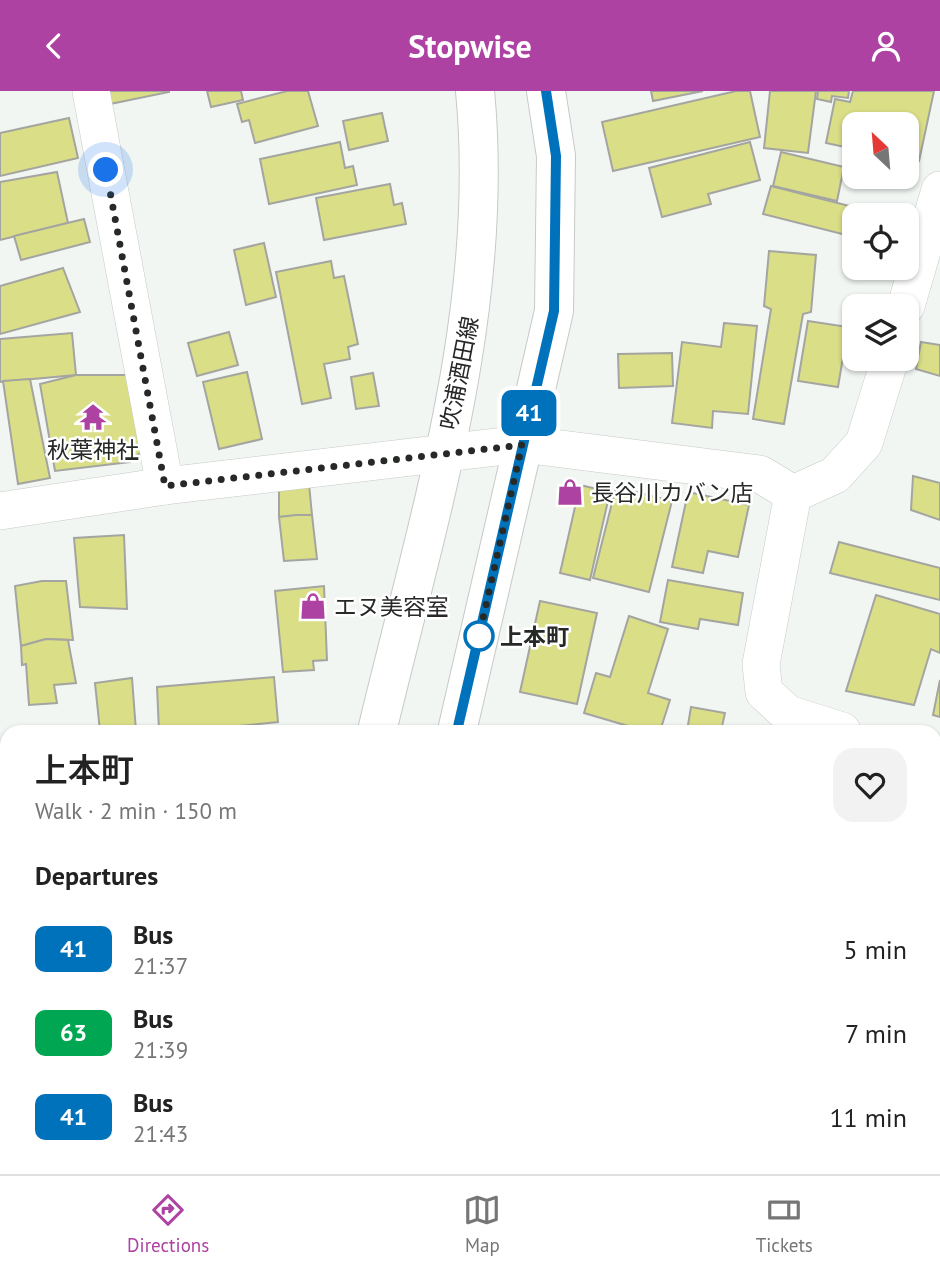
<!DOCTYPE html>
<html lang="en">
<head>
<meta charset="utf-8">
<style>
  :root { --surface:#fff; --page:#f2f2f2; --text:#222; --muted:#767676; --line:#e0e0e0; --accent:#ad42a2 }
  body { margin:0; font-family:"PT Sans","Noto Sans JP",sans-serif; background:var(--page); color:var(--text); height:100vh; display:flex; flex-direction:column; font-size:26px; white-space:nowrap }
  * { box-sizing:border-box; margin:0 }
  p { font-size:23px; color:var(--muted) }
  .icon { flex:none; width:38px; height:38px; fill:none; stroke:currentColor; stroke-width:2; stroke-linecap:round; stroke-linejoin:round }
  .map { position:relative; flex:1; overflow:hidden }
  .panel { position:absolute; left:0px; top:634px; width:942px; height:450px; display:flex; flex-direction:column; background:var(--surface); border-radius:21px 21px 0 0; box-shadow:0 2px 5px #0004 }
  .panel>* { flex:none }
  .badge { padding:0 14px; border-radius:10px; font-size:24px; line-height:46px }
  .needle { width:46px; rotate:334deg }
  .tools { position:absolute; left:842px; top:21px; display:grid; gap:14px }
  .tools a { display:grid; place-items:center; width:77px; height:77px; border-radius:14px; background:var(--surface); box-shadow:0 2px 5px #0004; font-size:35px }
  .you { position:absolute; width:35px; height:35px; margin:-18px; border:5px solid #fff; border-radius:50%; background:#1a73e8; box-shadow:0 0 0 10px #1a73e833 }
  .map>.badge { position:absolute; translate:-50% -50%; box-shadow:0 0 0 4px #fff }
  h2 { padding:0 35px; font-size:26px; line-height:63px }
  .round { display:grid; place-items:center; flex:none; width:74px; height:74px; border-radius:21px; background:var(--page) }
  .head { display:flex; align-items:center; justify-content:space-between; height:119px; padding:0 35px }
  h1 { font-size:33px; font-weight:600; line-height:52px }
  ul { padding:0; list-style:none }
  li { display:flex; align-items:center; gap:21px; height:84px; padding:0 35px }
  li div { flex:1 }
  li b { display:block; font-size:26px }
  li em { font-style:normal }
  li .badge { min-width:77px; font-weight:700; text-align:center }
  header { display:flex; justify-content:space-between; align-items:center; height:91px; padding:0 35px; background:var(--accent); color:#fff; font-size:32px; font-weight:600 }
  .tab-bar { display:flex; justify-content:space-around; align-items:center; height:98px; border-top:2px solid var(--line); background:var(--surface); font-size:19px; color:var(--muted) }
  .tab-bar a { display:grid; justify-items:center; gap:4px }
  .tab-bar .active { color:var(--accent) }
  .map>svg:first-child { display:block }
  .grass { fill:url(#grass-tufts) }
  .building { fill:#dade86; stroke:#a4a5a0; stroke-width:2 }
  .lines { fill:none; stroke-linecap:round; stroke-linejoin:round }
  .street-casing { stroke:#c6cac6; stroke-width:38 }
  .secondary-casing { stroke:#c6cac6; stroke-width:40 }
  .street { stroke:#fff; stroke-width:37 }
  .secondary { stroke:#fff; stroke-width:38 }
  .line-casing { stroke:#fff; stroke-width:16 }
  .line { stroke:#0072bc; stroke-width:10 }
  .walk { stroke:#272927; stroke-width:7; stroke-dasharray:0 12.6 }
  .stop-dot { fill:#fff; stroke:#0072bc; stroke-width:3.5 }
  .labels { text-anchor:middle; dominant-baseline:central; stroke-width:5; stroke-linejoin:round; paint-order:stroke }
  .street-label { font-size:23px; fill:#272927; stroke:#fff }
  .poi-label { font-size:23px; fill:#272927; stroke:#fff; text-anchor:start }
  .stop-label { font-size:23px; font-weight:bold; fill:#272927; stroke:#fff; text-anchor:start }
</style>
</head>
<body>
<header><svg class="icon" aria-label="back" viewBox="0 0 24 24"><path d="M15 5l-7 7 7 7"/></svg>Stopwise<svg class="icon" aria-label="person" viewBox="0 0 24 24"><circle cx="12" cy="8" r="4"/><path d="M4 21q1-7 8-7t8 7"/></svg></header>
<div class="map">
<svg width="940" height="1083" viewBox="0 0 940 1083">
  <defs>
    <pattern id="grass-tufts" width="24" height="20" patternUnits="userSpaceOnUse" patternTransform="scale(1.75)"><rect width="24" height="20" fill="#eebb71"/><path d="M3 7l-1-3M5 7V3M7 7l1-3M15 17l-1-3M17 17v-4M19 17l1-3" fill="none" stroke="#cca162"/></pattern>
  </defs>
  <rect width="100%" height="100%" fill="#f2f6f2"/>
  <polygon class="grass" points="0,678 7,678 7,801 0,800"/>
  <g class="building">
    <polygon points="107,0 169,0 169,1 110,13"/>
    <polygon points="207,0 241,0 243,9 211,16"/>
    <polygon points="287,0 308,0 318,35 255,52 249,29 242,31 237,13"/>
    <polygon points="651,0 703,0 653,10"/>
    <polygon points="736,0 750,0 760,46 613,80 602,31"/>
    <polygon points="770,0 816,0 808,62 764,57"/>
    <polygon points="818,0 849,0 848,7 832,5 831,11 817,8"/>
    <polygon points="853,0 934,0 919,70 906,68 906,33 854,33 854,58 826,52 835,8 850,11"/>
    <polygon points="382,22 388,50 349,59 343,30"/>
    <polygon points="69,27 78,67 0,85 0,42"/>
    <polygon points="340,51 345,77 353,75 357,94 269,113 260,68"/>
    <polygon points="750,51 760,89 708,103 711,113 662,126 649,77"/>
    <polygon points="781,61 844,76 837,110 773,95"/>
    <polygon points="57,81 68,132 0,149 0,91"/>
    <polygon points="390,93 394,114 402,112 406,133 324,149 316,107"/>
    <polygon points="771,95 861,118 859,124 854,124 854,146 763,123"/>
    <polygon points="84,128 90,151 21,169 14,145"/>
    <polygon points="264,152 276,206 246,214 234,159"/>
    <polygon points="769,160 816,164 811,221 803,223 784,333 753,328 771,218 764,215"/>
    <polygon points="331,170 334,187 344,185 358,253 348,256 350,268 324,273 331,307 302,313 276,181"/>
    <polygon points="63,177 80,221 0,243 0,195"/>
    <polygon points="808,230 848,236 838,296 798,290"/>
    <polygon points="724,232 757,235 748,323 713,320 712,337 672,332 682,251 721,256"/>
    <polygon points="229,241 238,274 197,285 188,252"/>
    <polygon points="72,242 76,284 0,291 0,248"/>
    <polygon points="921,251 940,254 940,285 916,278"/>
    <polygon points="672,262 673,295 619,297 618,263"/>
    <polygon points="247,281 262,348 219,358 203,291"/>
    <polygon points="373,282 379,315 356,318 351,286"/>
    <polygon points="76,284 134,284 144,358 130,371 55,380 40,293"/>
    <polygon points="30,288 50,387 18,393 3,290"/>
    <polygon points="913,385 940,392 940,429 911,419"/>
    <polygon points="309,393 312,424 279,426 279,395"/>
    <polygon points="580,394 610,401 590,489 560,482"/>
    <polygon points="616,396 672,410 649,501 593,487"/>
    <polygon points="688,401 749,414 738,466 708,460 703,482 672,476"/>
    <polygon points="296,424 312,424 317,468 284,470 279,426"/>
    <polygon points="124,444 127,518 80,516 74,447"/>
    <polygon points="839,451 940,477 940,509 830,482"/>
    <polygon points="668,489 743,502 738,534 700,528 698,538 660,531"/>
    <polygon points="42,490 66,490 73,549 46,548 21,555 15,495"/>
    <polygon points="324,495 327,569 313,570 314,579 283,581 275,500"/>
    <polygon points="876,504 940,523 940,562 931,558 914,614 846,600"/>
    <polygon points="540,510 597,522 577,613 520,601"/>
    <polygon points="629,525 668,538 648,602 670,609 660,640 645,640 584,622 596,582 610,586"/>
    <polygon points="46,548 68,549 76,592 54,594 57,612 29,614 26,573 22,574 21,555"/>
    <polygon points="274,586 278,631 192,640 159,640 157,596"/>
    <polygon points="132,587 136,640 100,640 95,592"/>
    <polygon points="940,589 940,626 933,624"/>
    <polygon points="691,616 725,622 721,640 687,640"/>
    <polygon points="0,806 7,809 7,927 0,940"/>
    <polygon points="940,1003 940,1083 917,1083 919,1076 934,1076 934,1023"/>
    <polygon points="7,1030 7,1073 0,1067 0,1041"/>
    <polygon points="70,1076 110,1076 119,1083 65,1083"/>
  </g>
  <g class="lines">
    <defs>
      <g id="street">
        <polyline points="91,0 165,395"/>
        <polyline points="906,215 940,99"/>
        <polyline points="793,403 761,573 764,601 788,623 842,640"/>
        <polyline points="793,403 835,384 864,352 890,268"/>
        <polyline points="0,420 165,395 522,353 760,383 793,403"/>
        <polyline points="934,671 940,673"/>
      </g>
      <g id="secondary">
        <path d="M377,640C427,431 496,217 475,0"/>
        <polyline points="457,640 554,220 556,65 546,0"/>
        <polyline points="272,1083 274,1076"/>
        <polyline points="357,1083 359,1076"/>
      </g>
    </defs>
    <use href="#street" class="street-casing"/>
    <use href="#secondary" class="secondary-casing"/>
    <use href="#street" class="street"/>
    <use href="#secondary" class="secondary"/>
  </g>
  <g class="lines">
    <defs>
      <polyline id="line" points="457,640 554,220 556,65 546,0"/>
    </defs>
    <use href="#line" class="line-casing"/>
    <use href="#line" class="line"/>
    <polyline class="walk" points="106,79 165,395 522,354 479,545"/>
  </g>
  <defs>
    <symbol id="temple-bare" viewBox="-9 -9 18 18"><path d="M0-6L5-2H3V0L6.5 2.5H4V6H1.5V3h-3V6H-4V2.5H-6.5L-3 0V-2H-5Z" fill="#ad42a2" stroke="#fff" stroke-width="2.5" paint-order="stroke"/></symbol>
    <symbol id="shop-bare" viewBox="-9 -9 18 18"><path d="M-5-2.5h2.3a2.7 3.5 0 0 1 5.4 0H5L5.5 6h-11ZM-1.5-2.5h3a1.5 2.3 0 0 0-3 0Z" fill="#ad42a2" stroke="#fff" stroke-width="2.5" paint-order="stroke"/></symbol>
  </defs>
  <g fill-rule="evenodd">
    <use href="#temple-bare" x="74" y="307" width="38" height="38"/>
    <use href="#shop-bare" x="551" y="382" width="38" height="38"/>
    <use href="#shop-bare" x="294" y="496" width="38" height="38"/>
  </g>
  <circle class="stop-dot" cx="479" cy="545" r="14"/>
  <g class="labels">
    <g class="street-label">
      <text transform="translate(459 282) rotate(-79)">吹浦酒田線</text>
    </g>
    <g class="poi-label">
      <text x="93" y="358" text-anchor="middle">秋葉神社</text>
      <text x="591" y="401">長谷川カバン店</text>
      <text x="334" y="515">エヌ美容室</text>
    </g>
    <g class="stop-label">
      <text x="500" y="545">上本町</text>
    </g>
  </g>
</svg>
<div class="tools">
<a><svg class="needle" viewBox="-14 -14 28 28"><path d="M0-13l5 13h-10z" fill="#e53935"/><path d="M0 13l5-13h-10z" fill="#767676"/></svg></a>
<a><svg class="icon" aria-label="locate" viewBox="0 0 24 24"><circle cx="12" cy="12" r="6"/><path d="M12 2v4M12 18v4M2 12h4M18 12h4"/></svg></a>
<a><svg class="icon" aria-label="layers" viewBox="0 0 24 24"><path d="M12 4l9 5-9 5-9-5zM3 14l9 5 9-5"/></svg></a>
</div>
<div class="you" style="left:106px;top:79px"></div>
<b class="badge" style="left:529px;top:322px;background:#0072bc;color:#fff">41</b>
<section class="panel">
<div class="head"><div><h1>上本町</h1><p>Walk · 2 min · 150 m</p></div><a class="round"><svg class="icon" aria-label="heart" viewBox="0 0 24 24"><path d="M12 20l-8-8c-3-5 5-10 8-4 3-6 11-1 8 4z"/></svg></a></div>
<h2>Departures</h2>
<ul>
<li><span class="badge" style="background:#0072bc;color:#fff">41</span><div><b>Bus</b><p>21:37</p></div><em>5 min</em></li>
<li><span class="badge" style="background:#00a651;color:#fff">63</span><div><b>Bus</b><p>21:39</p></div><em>7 min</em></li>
<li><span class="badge" style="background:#0072bc;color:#fff">41</span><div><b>Bus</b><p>21:43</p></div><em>11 min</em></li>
</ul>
</section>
</div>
<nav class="tab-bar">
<a class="active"><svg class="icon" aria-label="directions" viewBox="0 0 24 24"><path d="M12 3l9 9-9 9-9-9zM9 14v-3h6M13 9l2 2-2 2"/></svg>Directions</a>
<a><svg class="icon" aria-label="map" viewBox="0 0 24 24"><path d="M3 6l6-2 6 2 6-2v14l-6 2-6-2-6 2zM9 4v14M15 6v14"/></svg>Map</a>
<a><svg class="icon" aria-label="tickets" viewBox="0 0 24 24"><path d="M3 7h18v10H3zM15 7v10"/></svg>Tickets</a>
</nav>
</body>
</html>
